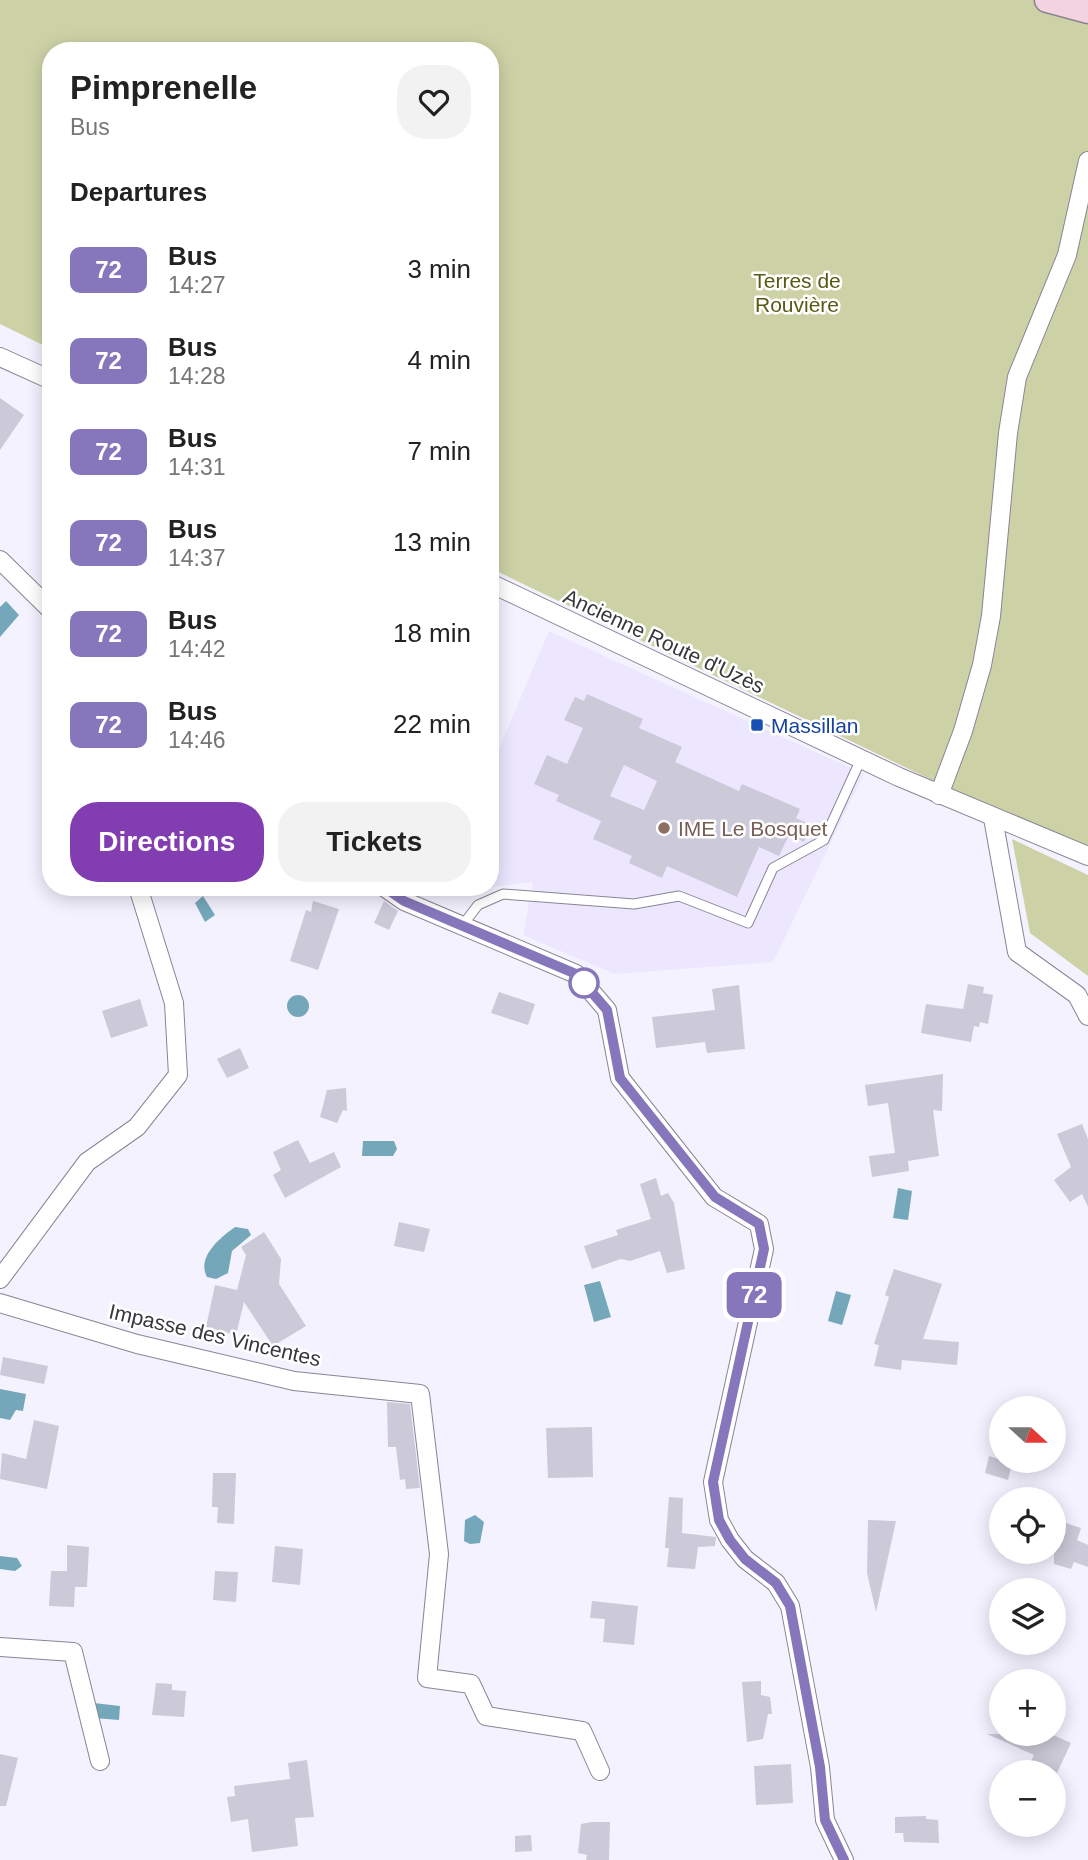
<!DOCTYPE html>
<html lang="en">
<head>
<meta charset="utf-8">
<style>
  :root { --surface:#fff; --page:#f2f2f2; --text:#222; --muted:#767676; --accent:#823eb1 }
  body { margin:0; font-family:Helvetica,sans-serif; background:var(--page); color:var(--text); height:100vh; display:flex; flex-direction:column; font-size:26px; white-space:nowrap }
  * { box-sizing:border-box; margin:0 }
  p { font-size:23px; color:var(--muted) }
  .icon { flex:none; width:38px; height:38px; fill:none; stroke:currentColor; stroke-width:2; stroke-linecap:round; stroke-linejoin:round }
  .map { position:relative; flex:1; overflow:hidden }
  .sheet { position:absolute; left:42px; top:42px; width:457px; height:854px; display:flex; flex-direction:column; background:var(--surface); border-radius:28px; box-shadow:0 4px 18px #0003 }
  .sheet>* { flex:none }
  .badge { padding:0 14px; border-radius:10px; font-size:24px; line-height:46px }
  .needle { width:46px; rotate:111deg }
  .buttons { position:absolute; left:989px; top:1396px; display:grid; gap:14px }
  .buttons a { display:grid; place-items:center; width:77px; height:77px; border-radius:50%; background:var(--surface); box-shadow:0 4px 18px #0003; font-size:35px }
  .map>.badge { position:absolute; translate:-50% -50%; box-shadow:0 0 0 4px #fff }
  h2 { padding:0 28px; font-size:26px; line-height:63px }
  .round { display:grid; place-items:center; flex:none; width:74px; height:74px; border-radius:28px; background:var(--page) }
  .summary { display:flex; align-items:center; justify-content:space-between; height:119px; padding:0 28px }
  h1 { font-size:33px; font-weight:700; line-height:52px }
  .cta { display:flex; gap:14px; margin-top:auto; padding:14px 28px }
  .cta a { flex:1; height:80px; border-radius:28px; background:var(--accent); color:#fff; font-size:28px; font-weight:700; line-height:80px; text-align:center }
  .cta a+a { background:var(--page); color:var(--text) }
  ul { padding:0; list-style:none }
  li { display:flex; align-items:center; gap:21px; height:91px; padding:0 28px }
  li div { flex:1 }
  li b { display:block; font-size:26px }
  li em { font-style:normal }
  li .badge { min-width:77px; font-weight:700; text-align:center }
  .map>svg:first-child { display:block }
  .built { fill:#ece7ff }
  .green { fill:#cdd2a6 }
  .water { fill:#75a7bb }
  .building { fill:#ccc9d8; fill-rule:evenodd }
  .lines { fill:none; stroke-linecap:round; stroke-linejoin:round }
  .lane-casing { stroke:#888594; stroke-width:11 }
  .street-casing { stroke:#888594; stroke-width:20 }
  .secondary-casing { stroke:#888594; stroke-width:27 }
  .lane { stroke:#fff; stroke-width:9 }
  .street { stroke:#fff; stroke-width:18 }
  .secondary { stroke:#f4d3e0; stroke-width:24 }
  .line-casing { stroke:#fff; stroke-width:16 }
  .line { stroke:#8677bc; stroke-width:10 }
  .transit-dot { fill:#1a4fb4; stroke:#fff; stroke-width:2.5 }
  .education-dot { fill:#8d6e63; stroke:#fff; stroke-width:2.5 }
  .stop-dot { fill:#fff; stroke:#8677bc; stroke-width:3.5 }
  .labels { text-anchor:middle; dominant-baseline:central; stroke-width:5; stroke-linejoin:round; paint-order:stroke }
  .park-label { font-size:21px; fill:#565a13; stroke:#fff }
  .street-label { font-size:21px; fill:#37363c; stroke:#fff }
  .transit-label { font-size:21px; fill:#164399; stroke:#fff; text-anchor:start }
  .education-label { font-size:21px; fill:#785e54; stroke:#fff; text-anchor:start }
</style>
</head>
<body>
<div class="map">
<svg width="1088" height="1860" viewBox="0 0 1088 1860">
  <rect width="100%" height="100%" fill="#f4f2ff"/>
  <polygon class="built" points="549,631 864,774 773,962 615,974 523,935 533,882 490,887 490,770"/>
  <g class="green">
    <polygon points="0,0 1088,0 1088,855 490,568 490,51 51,51 51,349 0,324"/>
    <polygon points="1012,839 1088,875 1088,976 1030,933"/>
  </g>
  <g class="water">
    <polygon points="6,601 19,615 0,637 0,607"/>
    <polygon points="203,896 215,915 205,922 195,903"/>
    <circle cx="298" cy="1006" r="11"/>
    <polygon points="363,1141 394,1141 397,1149 393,1156 362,1156"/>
    <polygon points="898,1188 912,1191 908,1220 893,1218"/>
    <path d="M235,1227L248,1229L251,1235L232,1251L228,1273L216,1279L207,1277C196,1257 221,1237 235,1227Z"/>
    <polygon points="600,1281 611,1317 594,1322 584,1285"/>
    <polygon points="836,1291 851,1295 842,1325 828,1321"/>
    <polygon points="0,1389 26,1394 23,1411 16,1410 10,1420 0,1418"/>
    <polygon points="475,1515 484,1522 480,1543 470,1544 464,1541 465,1520"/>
    <polygon points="0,1556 17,1558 22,1566 15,1571 0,1569"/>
    <polygon points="94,1703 120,1706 119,1720 94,1718"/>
  </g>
  <g class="building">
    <polygon points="0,398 24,415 0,450"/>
    <path d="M587,694L643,719L639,728L682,747L675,762L739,791L742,784L800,809L796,818L811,825L804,842L789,835L779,856L759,847L737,897L667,866L662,878L629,863L632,856L593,839L601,821L556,801L559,795L534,784L547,755L567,764L583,728L564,720L575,697L584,701ZM624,765L657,781L644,810L610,796Z"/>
    <polygon points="313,901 339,909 318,970 290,961 306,910 311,912"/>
    <polygon points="384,901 398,911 389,930 374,923"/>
    <polygon points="968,984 984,987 983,993 993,995 988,1024 980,1022 979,1027 974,1026 971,1042 921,1033 926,1004 963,1009"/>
    <polygon points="739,985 745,1049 707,1053 705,1042 656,1048 652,1017 715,1010 712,989"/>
    <polygon points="499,992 535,1004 528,1025 491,1013"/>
    <polygon points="140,999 148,1026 111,1038 102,1011"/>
    <polygon points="240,1048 249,1068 227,1078 217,1059"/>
    <polygon points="943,1074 942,1111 933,1110 939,1156 908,1161 909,1171 872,1177 869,1156 895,1153 888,1103 868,1106 865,1085"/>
    <polygon points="346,1088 347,1111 343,1110 337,1123 320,1117 327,1090"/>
    <polygon points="1082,1124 1088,1139 1088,1207 1082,1194 1070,1202 1054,1180 1071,1167 1057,1134"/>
    <polygon points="298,1140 310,1163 334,1152 341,1167 285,1198 273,1175 281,1170 273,1152"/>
    <polygon points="656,1178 661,1196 668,1193 674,1203 685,1269 667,1273 660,1251 630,1261 621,1259 592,1269 584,1246 618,1235 616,1230 651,1219 640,1184"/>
    <polygon points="399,1222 430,1229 424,1252 394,1246"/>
    <polygon points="264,1232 281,1259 279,1284 306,1326 273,1346 244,1302 236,1335 206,1327 215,1285 237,1290 246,1255 241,1247"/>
    <polygon points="894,1269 942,1284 923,1339 959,1342 957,1365 902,1360 901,1370 874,1366 879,1345 874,1344 889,1297 885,1295"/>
    <polygon points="3,1357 48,1366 44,1384 0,1375"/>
    <polygon points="387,1402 410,1404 420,1488 406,1489 405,1479 400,1480 396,1447 388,1447"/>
    <polygon points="34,1420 59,1426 47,1489 0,1479 2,1453 26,1459"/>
    <polygon points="592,1427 593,1477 548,1478 546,1428"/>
    <polygon points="989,1456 1012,1463 1008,1480 985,1473"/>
    <polygon points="213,1473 236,1473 234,1524 217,1523 218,1507 212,1507"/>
    <polygon points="669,1497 683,1498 682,1533 716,1537 715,1546 698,1547 695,1569 667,1567 669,1548 665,1548"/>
    <polygon points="868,1520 896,1521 876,1612 867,1573"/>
    <polygon points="1057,1520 1081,1528 1077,1540 1088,1545 1088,1567 1074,1562 1071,1569 1054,1564 1054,1533"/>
    <polygon points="67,1545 89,1547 87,1587 75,1587 74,1607 49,1606 51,1571 67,1571"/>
    <polygon points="275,1546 303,1549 300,1585 272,1582"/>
    <polygon points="215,1571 238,1572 236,1602 213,1600"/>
    <polygon points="592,1601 638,1606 634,1645 603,1642 605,1619 590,1618"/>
    <polygon points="761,1681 761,1695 770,1697 772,1714 768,1714 763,1739 747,1742 742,1682"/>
    <polygon points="156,1683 172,1684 172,1690 186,1691 184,1717 152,1715"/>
    <polygon points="987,1734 1051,1734 1071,1743 1057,1773 1025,1773 1034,1755"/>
    <polygon points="0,1754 18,1758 6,1806 0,1806"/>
    <polygon points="307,1760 314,1817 295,1818 298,1846 252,1852 248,1819 231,1822 227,1797 235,1796 234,1786 290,1779 288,1763"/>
    <polygon points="791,1764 793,1803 756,1805 754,1766"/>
    <polygon points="926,1816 926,1819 938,1820 939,1843 904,1842 903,1833 895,1833 895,1817"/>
    <polygon points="592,1822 610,1822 609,1860 586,1860 587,1855 578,1853 581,1824"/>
    <polygon points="531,1835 532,1851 515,1852 515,1836"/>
  </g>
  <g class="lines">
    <defs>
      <polyline id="lane" points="462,926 478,905 503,894 634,904 679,896 748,923 773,868 824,840 861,759"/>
      <g id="street">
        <polyline points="0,357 51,380"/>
        <polyline points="0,560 51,610"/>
        <polyline points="490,583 899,777 1088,856"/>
        <polyline points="939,795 963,731 982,665 991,616 1008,433 1017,377 1067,255 1088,161"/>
        <polyline points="993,818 1017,952 1077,995 1088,1016"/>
        <polyline points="384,887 404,901 576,974 607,1010 620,1078 714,1197 759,1224 764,1249 713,1482 719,1520 730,1540 745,1559 776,1583 790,1606 820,1767 825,1820 844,1860"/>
        <polyline points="0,1279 87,1162 137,1127 178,1075 174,1003 138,887"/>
        <polyline points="0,1303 137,1344 294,1381 420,1394 439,1554 427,1678 471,1684 486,1716 582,1731 600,1771"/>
        <polyline points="0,1647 73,1652 100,1761"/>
      </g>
      <polyline id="secondary" points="1047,0 1088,11"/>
    </defs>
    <use href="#lane" class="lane-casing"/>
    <use href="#street" class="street-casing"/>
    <use href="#secondary" class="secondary-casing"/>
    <use href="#lane" class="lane"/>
    <use href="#street" class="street"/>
    <use href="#secondary" class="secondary"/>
  </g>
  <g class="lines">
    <defs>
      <polyline id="line" points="384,887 404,901 576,974 607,1010 620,1078 715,1197 759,1224 764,1249 713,1482 719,1520 730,1540 745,1559 776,1583 790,1606 820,1767 825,1820 844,1860"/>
    </defs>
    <use href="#line" class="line-casing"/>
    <use href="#line" class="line"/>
  </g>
  <rect class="transit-dot" x="750" y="718" width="14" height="14" rx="3.5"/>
  <circle class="education-dot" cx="664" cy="828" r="7"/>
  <circle class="stop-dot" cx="584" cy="983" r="14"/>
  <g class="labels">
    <g class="park-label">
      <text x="797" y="280">Terres de<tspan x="797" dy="24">Rouvière</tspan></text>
    </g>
    <g class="street-label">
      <text transform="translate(664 641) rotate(25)">Ancienne Route d'Uzès</text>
      <text transform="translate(215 1335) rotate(13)">Impasse des Vincentes</text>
    </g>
    <g class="transit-label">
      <text x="771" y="725">Massillan</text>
    </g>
    <g class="education-label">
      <text x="678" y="828">IME Le Bosquet</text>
    </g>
  </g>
</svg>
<div class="buttons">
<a><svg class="needle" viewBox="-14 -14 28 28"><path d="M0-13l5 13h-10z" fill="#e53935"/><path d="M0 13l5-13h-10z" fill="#767676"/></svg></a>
<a><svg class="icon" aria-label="locate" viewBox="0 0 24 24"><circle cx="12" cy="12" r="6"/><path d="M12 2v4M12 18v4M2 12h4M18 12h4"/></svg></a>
<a><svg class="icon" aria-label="layers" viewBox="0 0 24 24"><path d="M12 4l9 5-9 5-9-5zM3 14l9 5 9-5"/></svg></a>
<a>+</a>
<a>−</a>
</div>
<b class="badge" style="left:754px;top:1295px;background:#8677bc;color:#fff">72</b>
<section class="sheet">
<div class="summary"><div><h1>Pimprenelle</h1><p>Bus</p></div><a class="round"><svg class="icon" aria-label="heart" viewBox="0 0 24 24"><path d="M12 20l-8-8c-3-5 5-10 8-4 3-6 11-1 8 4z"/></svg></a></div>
<h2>Departures</h2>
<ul>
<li><span class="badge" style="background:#8677bc;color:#fff">72</span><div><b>Bus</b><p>14:27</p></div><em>3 min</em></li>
<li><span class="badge" style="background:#8677bc;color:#fff">72</span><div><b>Bus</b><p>14:28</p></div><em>4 min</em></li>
<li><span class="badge" style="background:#8677bc;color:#fff">72</span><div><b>Bus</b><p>14:31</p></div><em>7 min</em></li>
<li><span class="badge" style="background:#8677bc;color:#fff">72</span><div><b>Bus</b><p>14:37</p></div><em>13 min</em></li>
<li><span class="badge" style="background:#8677bc;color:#fff">72</span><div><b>Bus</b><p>14:42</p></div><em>18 min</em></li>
<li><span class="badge" style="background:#8677bc;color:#fff">72</span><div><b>Bus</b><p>14:46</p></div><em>22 min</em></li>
</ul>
<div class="cta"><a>Directions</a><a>Tickets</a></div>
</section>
</div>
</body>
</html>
